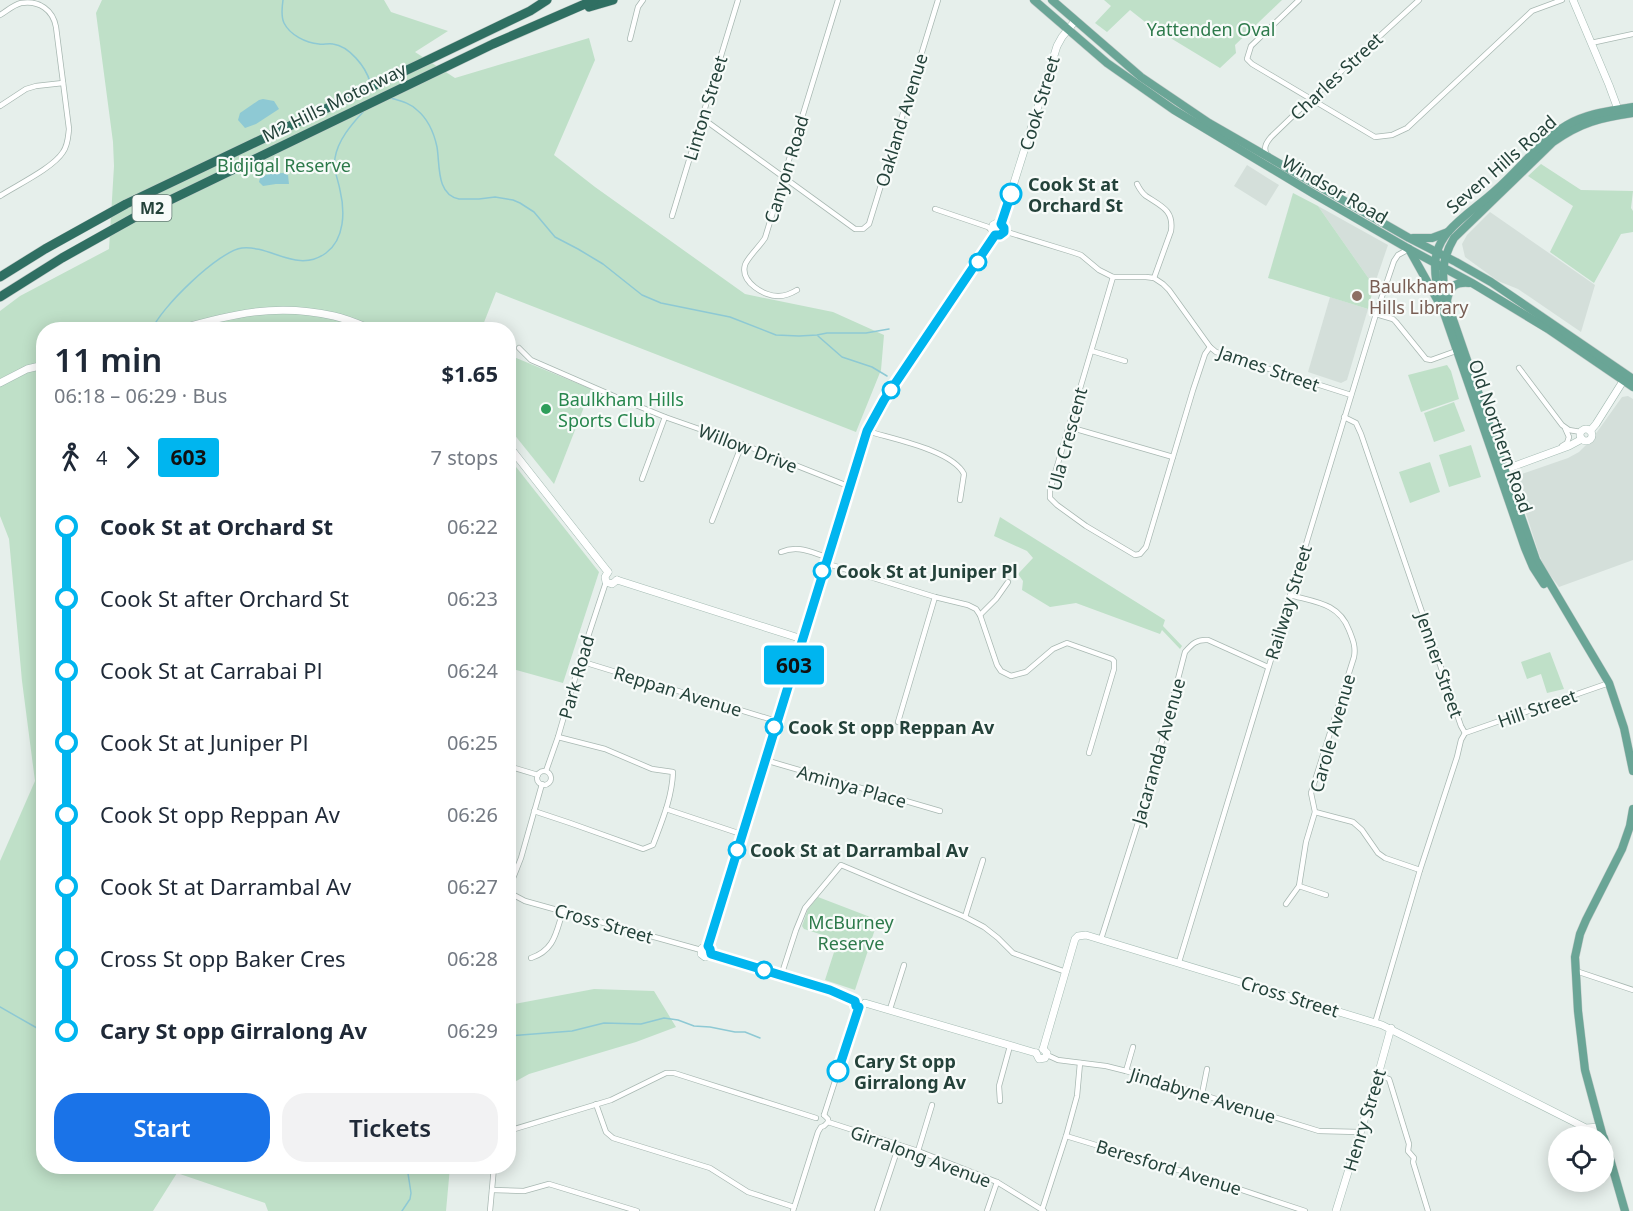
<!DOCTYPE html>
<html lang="en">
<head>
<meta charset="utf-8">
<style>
  :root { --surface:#fff; --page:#f2f2f3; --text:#1f2937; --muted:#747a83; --accent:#1a73e8 }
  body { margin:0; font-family:"Noto Sans",sans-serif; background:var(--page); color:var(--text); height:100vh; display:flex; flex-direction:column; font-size:22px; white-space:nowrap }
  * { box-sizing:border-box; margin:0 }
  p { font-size:20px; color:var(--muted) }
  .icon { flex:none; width:33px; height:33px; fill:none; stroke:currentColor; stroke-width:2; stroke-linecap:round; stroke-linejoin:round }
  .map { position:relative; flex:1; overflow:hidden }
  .details { position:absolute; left:36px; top:322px; width:480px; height:852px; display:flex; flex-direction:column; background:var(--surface); border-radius:24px; box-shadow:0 3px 15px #0003 }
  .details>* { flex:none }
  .badge { padding:0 12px; border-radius:4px; font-size:21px; line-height:39px }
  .tools { position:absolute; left:1548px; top:1126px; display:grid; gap:12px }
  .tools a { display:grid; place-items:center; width:66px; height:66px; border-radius:50%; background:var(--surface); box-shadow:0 3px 15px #0003; font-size:30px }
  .map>.badge { position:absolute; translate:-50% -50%; box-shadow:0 0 0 3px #fff }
  .legs { display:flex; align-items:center; gap:9px; height:66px; padding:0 18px; font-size:20px }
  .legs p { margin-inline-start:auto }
  .summary { display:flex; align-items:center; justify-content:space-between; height:102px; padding:0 18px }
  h1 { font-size:33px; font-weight:600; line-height:45px }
  .primary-button { display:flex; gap:12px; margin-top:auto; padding:12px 18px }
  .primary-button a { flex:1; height:69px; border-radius:24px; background:var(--accent); color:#fff; font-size:24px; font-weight:600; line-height:69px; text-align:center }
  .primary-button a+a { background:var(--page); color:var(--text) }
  ul { padding:0 18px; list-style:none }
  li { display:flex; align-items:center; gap:21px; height:72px; font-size:22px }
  li i { display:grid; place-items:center; width:9px; height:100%; margin:0 8px; background:currentColor }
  li i::after { content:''; width:15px; height:15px; margin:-8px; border:4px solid; border-radius:50%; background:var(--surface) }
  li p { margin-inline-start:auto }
  li:first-child i { background:linear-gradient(#0000 50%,currentColor 0) }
  li:last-child i { background:linear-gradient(currentColor 50%,#0000 0) }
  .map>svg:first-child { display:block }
  .built { fill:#d4dfda }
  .green { fill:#bfe0c8 }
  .water { fill:#8ec9d4 }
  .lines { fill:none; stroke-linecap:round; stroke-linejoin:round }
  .stream { stroke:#8ec9d4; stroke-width:1.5 }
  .street-casing { stroke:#a8b8b2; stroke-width:6 }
  .secondary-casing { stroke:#a4bbb3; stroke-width:8 }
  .primary-casing { stroke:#c2cac8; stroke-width:9 }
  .highway-casing { stroke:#c2cac8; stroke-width:10 }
  .street { stroke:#fff; stroke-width:4.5 }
  .secondary { stroke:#fff; stroke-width:7 }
  .primary { stroke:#6aa596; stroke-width:8 }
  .highway { stroke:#2f6f62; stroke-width:9 }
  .line-1-casing { stroke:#fff; stroke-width:14 }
  .line-1 { stroke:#00b5ef; stroke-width:9 }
  .stop-1-dot { fill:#fff; stroke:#00b5ef; stroke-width:3 }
  .education-dot { fill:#8d6e63; stroke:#f7fbf9; stroke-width:2 }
  .leisure-dot { fill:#2e9e5b; stroke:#f7fbf9; stroke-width:2 }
  .labels { text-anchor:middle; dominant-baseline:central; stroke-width:4.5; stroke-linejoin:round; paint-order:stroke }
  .shield { fill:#f7fbf9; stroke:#637a73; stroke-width:1.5 }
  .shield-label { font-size:16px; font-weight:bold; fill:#24423a }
  .park-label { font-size:18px; fill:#2d7a4b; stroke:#f7fbf9 }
  .street-label { font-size:18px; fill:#24423a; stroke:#f7fbf9 }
  .stop-label { font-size:18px; font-weight:bold; fill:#24423a; stroke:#f7fbf9; text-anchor:start }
  .education-label { font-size:18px; fill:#785e54; stroke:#f7fbf9; text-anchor:start }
  .leisure-label { font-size:18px; fill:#27864d; stroke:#f7fbf9; text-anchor:start }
</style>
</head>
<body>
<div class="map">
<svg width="1633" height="1211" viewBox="0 0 1633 1211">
  <rect width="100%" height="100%" fill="#e6efeb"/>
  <g class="built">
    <polygon points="1247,165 1279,185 1266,206 1234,186"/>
    <polygon points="1318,206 1388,245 1374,286"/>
    <polygon points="1490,212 1595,285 1581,332 1518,289 1498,281 1465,257 1462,244 1467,235"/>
    <polygon points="1330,297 1368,309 1347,380 1341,383 1308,372"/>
    <polygon points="1628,396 1633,399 1633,560 1559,587 1544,567 1539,554 1515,479 1519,475 1568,458 1579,452 1592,439 1622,397"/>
  </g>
  <g class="green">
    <polygon points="102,0 384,0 391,12 448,31 415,52 455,78 589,38 595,60 554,155 595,187 745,294 833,312 884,335 881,370 856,432 496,292 481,330 44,330 44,1167 450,1167 446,1211 268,1211 265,1203 177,1173 153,1211 0,1211 0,861 35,781 22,681 9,539 0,516 0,311 20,296 109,249 114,166 113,142 96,13"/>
    <polygon points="1104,0 1282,0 1235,45 1236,53 1220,68 1149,25 1130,10 1107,32 1095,23 1111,6"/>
    <polygon points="1541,164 1581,190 1633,191 1631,208 1633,211 1633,232 1621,234 1594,283 1550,252 1573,206 1528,176"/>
    <polygon points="1293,193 1318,206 1374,286 1368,309 1268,278"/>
    <polygon points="509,355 591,389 554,484 509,428"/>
    <polygon points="1447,365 1451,371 1459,399 1421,412 1408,375"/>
    <polygon points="1454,402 1465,431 1434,442 1424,413"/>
    <polygon points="1471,445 1481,477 1449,487 1439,455"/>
    <polygon points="509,458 599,572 563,683 509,668"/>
    <polygon points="1430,462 1440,492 1410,503 1399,472"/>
    <polygon points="1000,517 1165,620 1163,626 1182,646 1180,649 1162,630 1160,634 1076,603 1050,607 1022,590 1023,581 1018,574 1033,558 1027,551 994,536"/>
    <polygon points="1550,652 1564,689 1547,693 1541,674 1527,679 1521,662"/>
    <polygon points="818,897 878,920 855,990 825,980 836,946 829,937 804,929 802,926 808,909"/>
    <polygon points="594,989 654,991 676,1027 636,1042 529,1074 509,1085 509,1005"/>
  </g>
  <g class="water">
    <polygon points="263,99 274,101 279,109 256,124 245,128 238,120 240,113 259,100"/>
    <polygon points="283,173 288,175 289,184 276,184 263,186 259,182 260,178 268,174"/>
  </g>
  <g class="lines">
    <g class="stream">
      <path d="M283,0C282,7 281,17 284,23C290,35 306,43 319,44C323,45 328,43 333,44C349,46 366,67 370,82"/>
      <path d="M391,98C401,101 410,103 417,110C428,119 434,133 437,147C440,164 436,195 459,199H479L495,197L513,200L520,203L534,212L555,237L578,249L603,264L642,295L661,303L730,317L776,335L799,336L817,335L827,333H866L889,329"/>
      <path d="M152,330C159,309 220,250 242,248C271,245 297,274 326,253C345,239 345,211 340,190C338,179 333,170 335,158C338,140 351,125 363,112"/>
      <polyline points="818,336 842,357 872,367 887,376"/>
      <polyline points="0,1007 44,1032"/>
      <polyline points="508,1036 572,1031 604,1023 641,1024 664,1018 678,1020 694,1026 710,1027 735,1032 745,1032 760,1038"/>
      <polyline points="402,1211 410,1199 411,1193 407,1167"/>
    </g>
    <defs>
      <g id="street">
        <polyline points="1299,0 1251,46 1247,59 1252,64 1375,137 1392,135 1407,128 1532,11 1562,0"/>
        <path d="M0,15C7,11 13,5 21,3C39,0 53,10 56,27L69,129C68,137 68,145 63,152C53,168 17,185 0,196"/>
        <polyline points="630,39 638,7 643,0"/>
        <polyline points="1591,43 1633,34"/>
        <polyline points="0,106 26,89 36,86 63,83"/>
        <polyline points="702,118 855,229 863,229 869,224 938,0"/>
        <path d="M1267,155C1263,148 1266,143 1271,137L1298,111L1419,0"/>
        <path d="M1137,184C1139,188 1142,193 1146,196C1161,206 1174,210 1171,231L1154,278"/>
        <polyline points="935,209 988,227 991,230"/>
        <polyline points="672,216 738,0"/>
        <polyline points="1004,230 1007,232 1072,252 1081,255 1099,270 1113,277 1146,277 1154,278 1163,284 1169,290 1210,347 1216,352 1351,395"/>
        <polyline points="1113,277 1050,490 1050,498 1057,505 1086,526 1135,555 1140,554 1146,547 1193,390 1205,354 1210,347"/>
        <path d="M797,290C792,293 786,296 779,296C765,297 740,282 745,265C747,258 760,246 765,238L838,0"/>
        <polyline points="1376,314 1393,319 1396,322 1426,359 1431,360 1456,351"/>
        <polyline points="519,348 531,360 616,397 665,417 742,444 848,486"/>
        <polyline points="1092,351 1125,361"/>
        <polyline points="1519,368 1562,425 1569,430 1581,432"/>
        <polyline points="1344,417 1356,423 1361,434 1461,726 1465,733"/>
        <polyline points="1069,427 1173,457"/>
        <path d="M867,431C892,439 952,450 964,474L960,500"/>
        <polyline points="1562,446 1567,443 1569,437 1565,428"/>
        <polyline points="642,479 665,417"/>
        <polyline points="712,521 742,444"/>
        <path d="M781,552C798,545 810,552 827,557"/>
        <polyline points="825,563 935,597 968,605 976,609 980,615 997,665 1001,671 1011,676 1026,672 1053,649 1067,643 1112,659 1114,661 1114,669 1089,753"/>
        <polyline points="980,615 996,599 1008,582"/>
        <polyline points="580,661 776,721"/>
        <polyline points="898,722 935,597"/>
        <polyline points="1465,733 1609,683"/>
        <polyline points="765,760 940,811"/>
        <polyline points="508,766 538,775"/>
        <polyline points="546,771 558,737 580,661 606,582"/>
        <circle cx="544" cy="778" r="7"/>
        <polyline points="666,809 741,834"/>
        <path d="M534,811L570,823L643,849L653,845C662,821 672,798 673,772L652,769L605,749L558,737"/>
        <polyline points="1315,812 1353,822 1362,830 1378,853 1385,858 1420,870"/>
        <polyline points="1299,886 1326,895"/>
        <polyline points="508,891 521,858 542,784"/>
        <polyline points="508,892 525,901 701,950"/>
        <path d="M1286,904L1299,886L1306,842L1315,812L1311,793L1354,657C1356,647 1353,640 1349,630C1339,603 1315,602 1290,595"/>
        <polyline points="965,917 983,860"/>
        <path d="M1101,939L1152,779L1185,652C1192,644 1197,639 1208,640L1268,667"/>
        <path d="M531,958C555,950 556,932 563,911"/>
        <polyline points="1179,962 1376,314 1394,261 1398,255 1409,249"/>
        <polyline points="1576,971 1633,990"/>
        <polyline points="781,976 796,930 805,908 841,865 965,917 984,927 998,938 1013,953 1066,972"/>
        <polyline points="890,1009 904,965"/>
        <polyline points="1375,1023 1420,870 1457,757 1461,740 1465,733"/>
        <polyline points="1047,1055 1058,1060 1106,1066 1126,1071 1319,1131 1359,1132"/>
        <polyline points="1126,1071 1133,1047"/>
        <polyline points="1378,1075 1389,1079 1390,1082 1409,1144 1408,1151 1414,1158 1413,1162 1428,1211"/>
        <polyline points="1202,1094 1207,1069"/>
        <polyline points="1000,1101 999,1086 1010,1046"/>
        <polyline points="596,1104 606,1132 613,1138 710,1168 748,1192 794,1207"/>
        <polyline points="824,1115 859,1007"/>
        <polyline points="828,1122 918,1151 997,1182 1044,1211"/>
        <polyline points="508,1131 611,1100 666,1073 674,1073 816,1118"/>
        <polyline points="1066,1136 1218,1182 1305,1211"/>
        <polyline points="918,1151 932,1105"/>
        <polyline points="492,1190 524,1191 549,1184 637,1211"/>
        <polyline points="1042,1210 1066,1136 1077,1096 1080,1063"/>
        <polyline points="490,1211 494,1167"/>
        <polyline points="793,1211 818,1132 821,1127 824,1126 828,1122 828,1119 824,1115"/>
        <polyline points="877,1211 899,1145"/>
        <polyline points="987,1211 997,1182"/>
      </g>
      <g id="secondary">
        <polyline points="1573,0 1609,85 1619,112"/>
        <polyline points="1001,224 1057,46 1062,37 1075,21"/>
        <polyline points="995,235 992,232 993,225 997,223 1001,224"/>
        <polyline points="995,235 1000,235 1003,232 1004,228 1001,224"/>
        <path d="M176,330C231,314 276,303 334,316C348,319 361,325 373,330"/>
        <polyline points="0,383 27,369 44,365"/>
        <circle cx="1586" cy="435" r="6"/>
        <polyline points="1590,431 1596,424 1625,378"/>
        <polyline points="508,445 608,572"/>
        <polyline points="1501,471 1569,446 1582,439"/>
        <polyline points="608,572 605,577 606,582 612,584 617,580"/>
        <polyline points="617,580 802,639"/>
        <polyline points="708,946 864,437 873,418 884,400 995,235"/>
        <polyline points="708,946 702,948 701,954 705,957 711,954"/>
        <polyline points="711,954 830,991 855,1001"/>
        <polyline points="865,1003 1036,1053"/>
        <polyline points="1043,1049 1075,939 1078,936 1086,935 1382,1025 1586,1128 1600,1127"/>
        <polyline points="1036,1053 1039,1059 1045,1058 1047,1053 1043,1049"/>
        <polyline points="1336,1211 1378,1075 1391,1028"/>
      </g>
      <g id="primary">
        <polyline points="1034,0 1107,63 1174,110 1314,194 1409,249 1472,283 1548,329 1633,387"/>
        <polyline points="1052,0 1141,77 1209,123 1409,238 1456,262 1491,282 1633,379"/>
        <path d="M1633,113C1600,118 1581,122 1553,142L1454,238C1441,260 1441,278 1447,302L1536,560L1609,683L1624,728L1633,771"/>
        <polyline points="1413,238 1432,238 1448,232"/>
        <polyline points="1409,249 1438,301"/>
        <path d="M1447,300C1450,286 1455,282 1469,283"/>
        <path d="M1544,584L1533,567L1525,548L1443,310C1438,292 1432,270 1437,252C1439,245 1443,238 1448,232C1462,216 1481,204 1496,190C1520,169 1540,141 1567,125C1588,113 1610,111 1633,107"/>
        <polyline points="1603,1137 1585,1070 1578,1011 1575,957 1580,934 1586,920 1622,849 1630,826 1633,809"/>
        <polyline points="1604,1138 1625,1211"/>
      </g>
      <g id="highway">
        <polyline points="589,7 613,0"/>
        <polyline points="0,277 45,249 126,204 428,60 530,11 547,0"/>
        <polyline points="0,297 62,258 137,216 493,44 594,0"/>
      </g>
    </defs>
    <use href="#street" class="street-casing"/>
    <use href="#secondary" class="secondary-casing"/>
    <use href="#primary" class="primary-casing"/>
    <use href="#highway" class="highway-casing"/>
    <use href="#street" class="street"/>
    <use href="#secondary" class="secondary"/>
    <use href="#primary" class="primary"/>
    <use href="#highway" class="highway"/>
  </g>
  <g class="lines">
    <defs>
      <polyline id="line-1" points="838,1071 859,1007 856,1006 855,1001 830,990 711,954 710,949 708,946 867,431 884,400 995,235 1000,235 1004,232 1004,228 1001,224 1011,194"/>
    </defs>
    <use href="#line-1" class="line-1-casing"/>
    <use href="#line-1" class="line-1"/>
  </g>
  <g class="stop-1-dot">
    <circle cx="1011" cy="194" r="10"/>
    <circle cx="978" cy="262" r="8"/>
    <circle cx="891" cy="390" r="8"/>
    <circle cx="822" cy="571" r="8"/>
    <circle cx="774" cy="727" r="8"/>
    <circle cx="737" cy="850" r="8"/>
    <circle cx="764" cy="970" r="8"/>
    <circle cx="838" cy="1071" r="10"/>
  </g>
  <circle class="education-dot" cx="1357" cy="296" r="6"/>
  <circle class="leisure-dot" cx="546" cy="409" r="6"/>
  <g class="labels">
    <rect class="shield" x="132.5" y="195" width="39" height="26" rx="4.5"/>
    <g class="shield-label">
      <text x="152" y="208">M2</text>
    </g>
    <g class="park-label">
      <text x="1211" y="29">Yattenden Oval</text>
      <text x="284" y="165">Bidjigal Reserve</text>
      <text x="851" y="922">McBurney<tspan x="851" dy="21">Reserve</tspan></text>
    </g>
    <g class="street-label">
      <text transform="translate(1336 76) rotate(-43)">Charles Street</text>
      <text transform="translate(334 102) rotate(-26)">M2 Hills Motorway</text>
      <text transform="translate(1039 103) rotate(-73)">Cook Street</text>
      <text transform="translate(705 108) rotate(-73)">Linton Street</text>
      <text transform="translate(901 120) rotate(-73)">Oakland Avenue</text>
      <text transform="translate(1501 164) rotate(-41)">Seven Hills Road</text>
      <text transform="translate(786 169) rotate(-73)">Canyon Road</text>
      <text transform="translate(1335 189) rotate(30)">Windsor Road</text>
      <text transform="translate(1269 368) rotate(19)">James Street</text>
      <text transform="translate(1501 436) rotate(71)">Old Northern Road</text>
      <text transform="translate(1067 439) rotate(-75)">Ula Crescent</text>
      <text transform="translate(748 448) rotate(21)">Willow Drive</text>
      <text transform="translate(1288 602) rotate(-73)">Railway Street</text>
      <text transform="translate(1440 665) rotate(71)">Jenner Street</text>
      <text transform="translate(576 677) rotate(-74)">Park Road</text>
      <text transform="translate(678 691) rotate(17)">Reppan Avenue</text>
      <text transform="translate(1537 708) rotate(-19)">Hill Street</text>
      <text transform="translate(1332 733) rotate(-74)">Carole Avenue</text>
      <text transform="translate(1158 751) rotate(-74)">Jacaranda Avenue</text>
      <text transform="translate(852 786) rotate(16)">Aminya Place</text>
      <text transform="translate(604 923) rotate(16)">Cross Street</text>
      <text transform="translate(1290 996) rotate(17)">Cross Street</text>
      <text transform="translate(1203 1095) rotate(17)">Jindabyne Avenue</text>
      <text transform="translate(1364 1120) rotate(-73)">Henry Street</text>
      <text transform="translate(921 1156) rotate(20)">Girralong Avenue</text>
      <text transform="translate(1169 1167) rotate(17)">Beresford Avenue</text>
    </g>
    <g class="stop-label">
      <text x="1028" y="184">Cook St at<tspan x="1028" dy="21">Orchard St</tspan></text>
      <text x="836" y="571">Cook St at Juniper Pl</text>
      <text x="788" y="727">Cook St opp Reppan Av</text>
      <text x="750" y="850">Cook St at Darrambal Av</text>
      <text x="854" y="1061">Cary St opp<tspan x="854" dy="21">Girralong Av</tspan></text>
    </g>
    <g class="education-label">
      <text x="1369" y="286">Baulkham<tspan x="1369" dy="21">Hills Library</tspan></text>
    </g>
    <g class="leisure-label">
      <text x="558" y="399">Baulkham Hills<tspan x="558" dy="21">Sports Club</tspan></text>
    </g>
  </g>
</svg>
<div class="tools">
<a><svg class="icon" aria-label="locate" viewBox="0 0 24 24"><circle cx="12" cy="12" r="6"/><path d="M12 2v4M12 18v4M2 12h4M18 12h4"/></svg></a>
</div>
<b class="badge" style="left:794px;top:665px;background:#00b5ef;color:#111">603</b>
<section class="details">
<div class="summary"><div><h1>11 min</h1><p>06:18 – 06:29 · Bus</p></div><b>$1.65</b></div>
<div class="legs"><svg class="icon" aria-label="walk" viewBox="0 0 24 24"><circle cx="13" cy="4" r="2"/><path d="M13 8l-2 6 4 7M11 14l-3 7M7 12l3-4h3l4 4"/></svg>4<svg class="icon" aria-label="forward" viewBox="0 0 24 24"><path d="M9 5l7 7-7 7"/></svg><b class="badge" style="background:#00b5ef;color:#111">603</b><p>7 stops</p></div>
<ul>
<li><i style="color:#00b5ef"></i><b>Cook St at Orchard St</b><p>06:22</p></li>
<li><i style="color:#00b5ef"></i><span>Cook St after Orchard St</span><p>06:23</p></li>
<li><i style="color:#00b5ef"></i><span>Cook St at Carrabai Pl</span><p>06:24</p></li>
<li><i style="color:#00b5ef"></i><span>Cook St at Juniper Pl</span><p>06:25</p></li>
<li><i style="color:#00b5ef"></i><span>Cook St opp Reppan Av</span><p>06:26</p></li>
<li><i style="color:#00b5ef"></i><span>Cook St at Darrambal Av</span><p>06:27</p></li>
<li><i style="color:#00b5ef"></i><span>Cross St opp Baker Cres</span><p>06:28</p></li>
<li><i style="color:#00b5ef"></i><b>Cary St opp Girralong Av</b><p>06:29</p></li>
</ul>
<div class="primary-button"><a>Start</a><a>Tickets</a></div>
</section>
</div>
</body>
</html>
